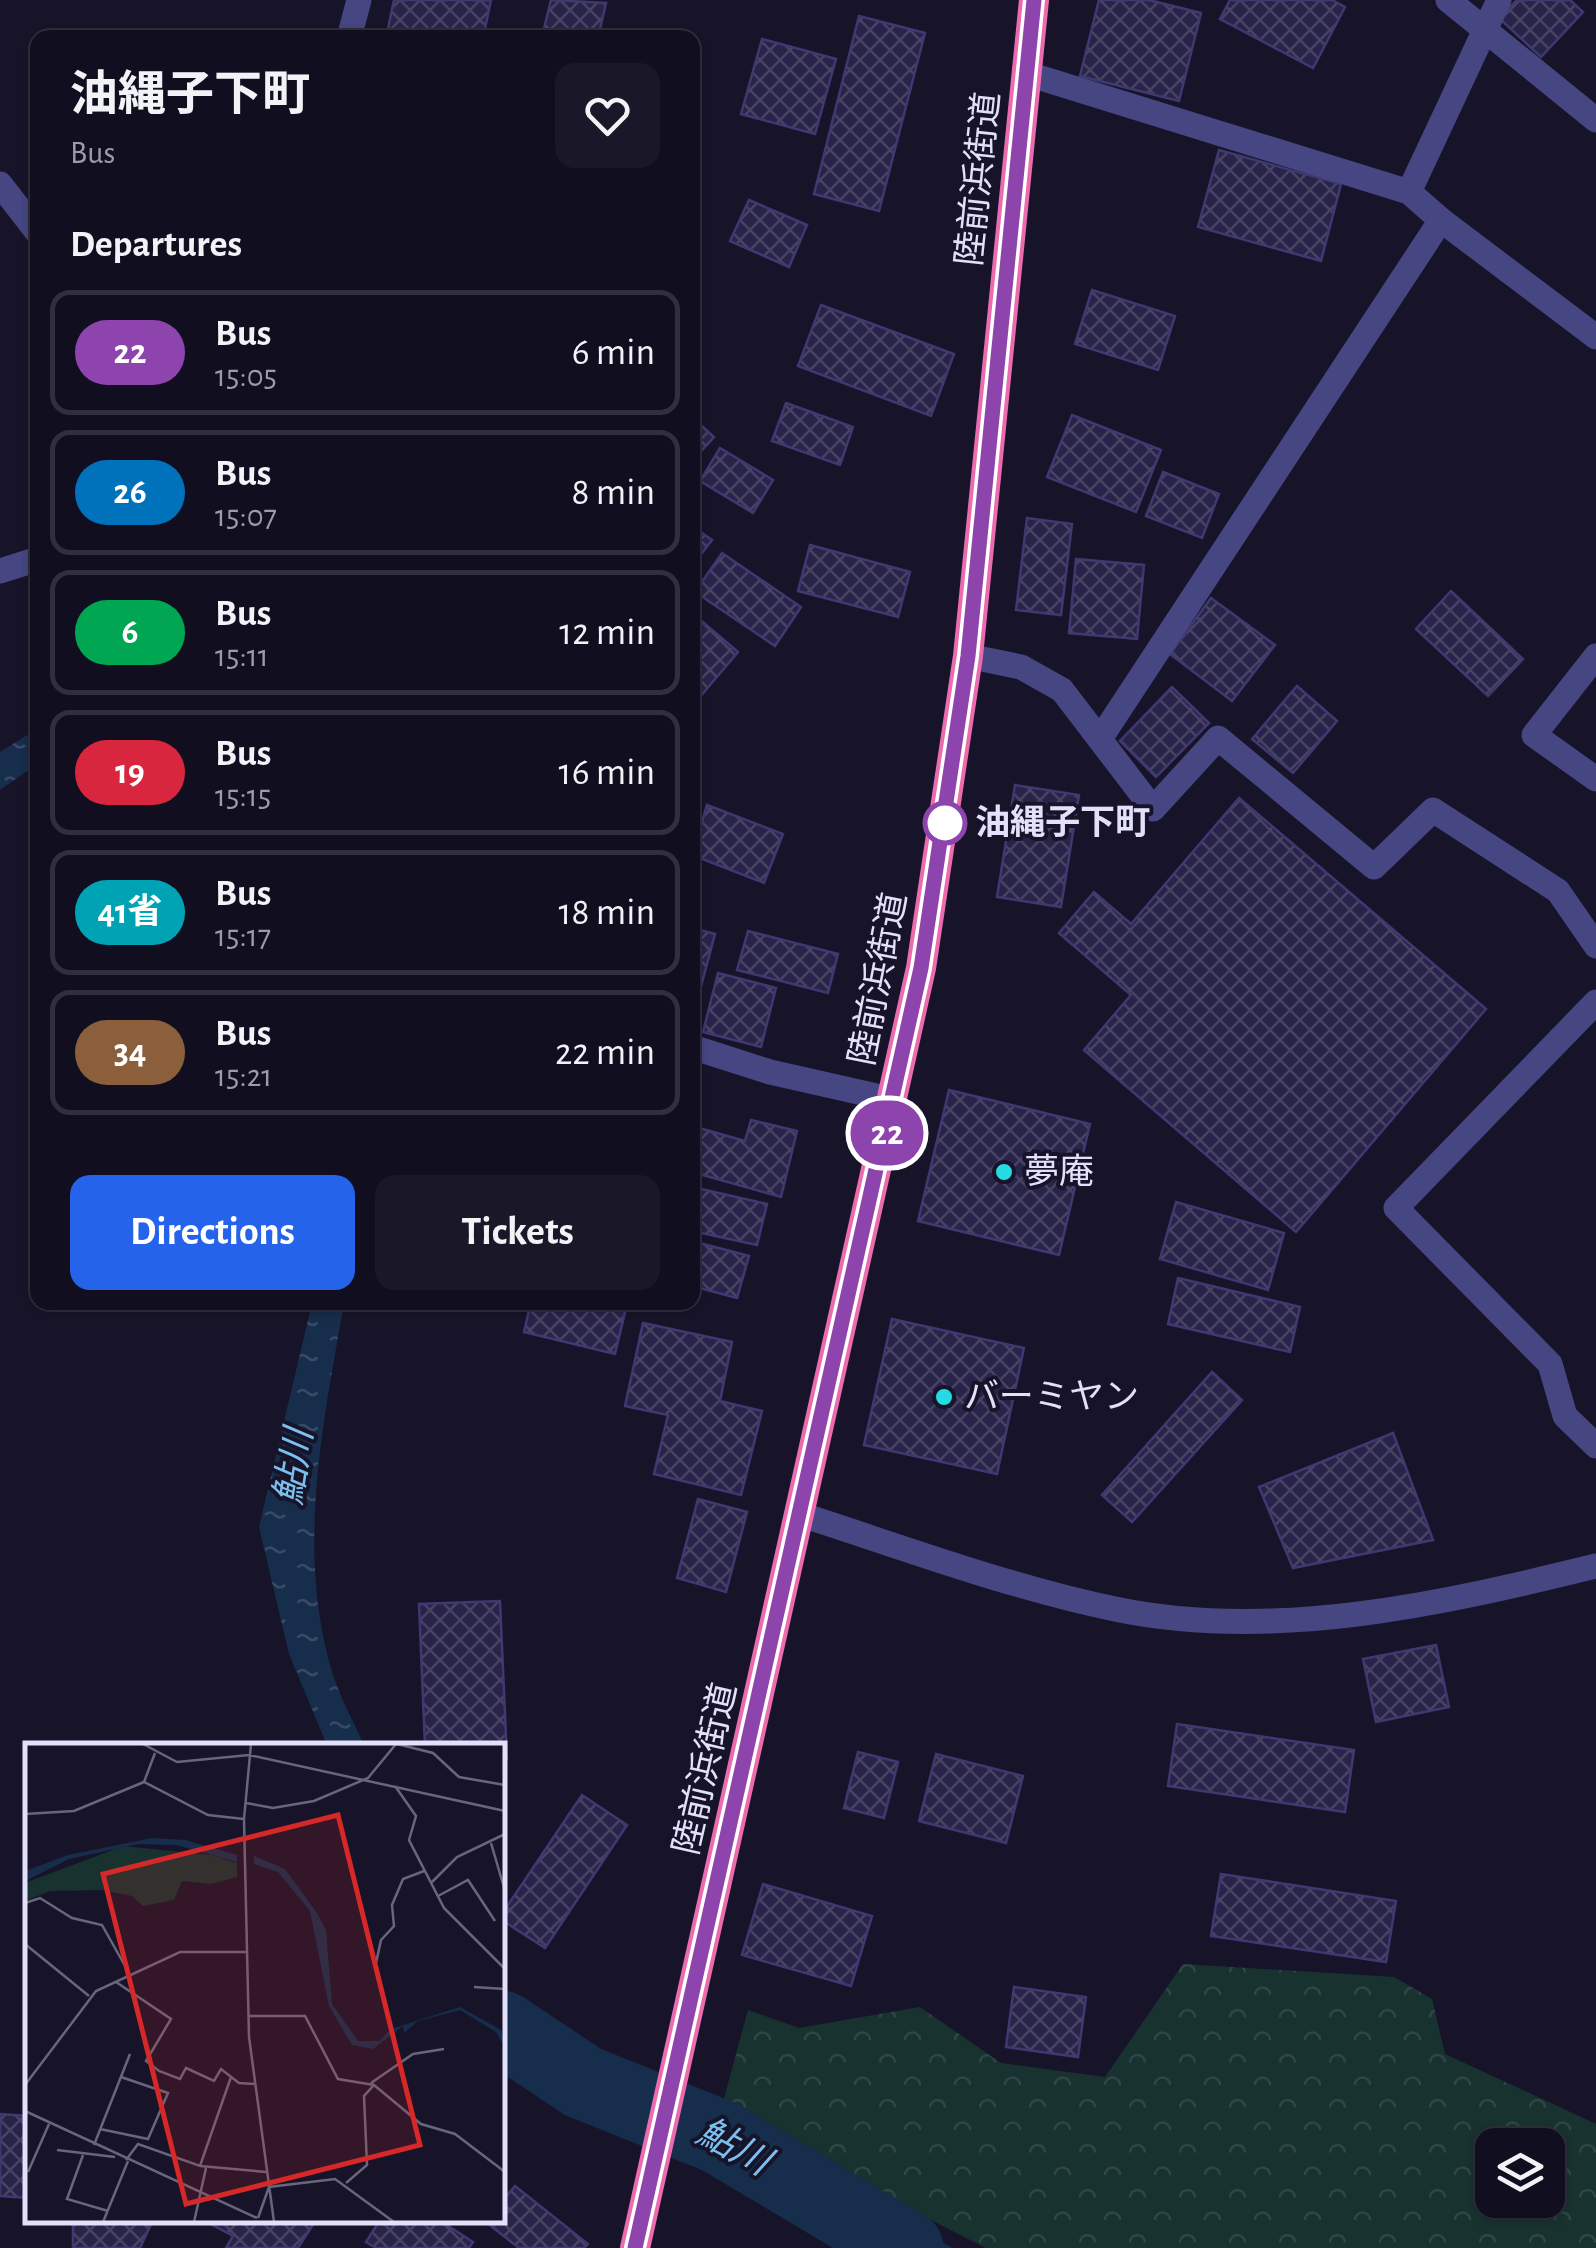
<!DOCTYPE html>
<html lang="en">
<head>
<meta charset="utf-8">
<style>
  :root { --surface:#110f1f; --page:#1a1828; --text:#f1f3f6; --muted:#9c9ca4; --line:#302f3d; --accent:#2563eb }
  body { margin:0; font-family:"Alegreya Sans","Noto Sans JP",sans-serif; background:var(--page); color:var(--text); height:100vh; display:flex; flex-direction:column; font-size:38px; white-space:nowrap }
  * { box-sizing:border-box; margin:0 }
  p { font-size:32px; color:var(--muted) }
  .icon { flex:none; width:55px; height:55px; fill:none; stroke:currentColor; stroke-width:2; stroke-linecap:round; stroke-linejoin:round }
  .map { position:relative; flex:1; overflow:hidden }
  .drawer { position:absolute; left:30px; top:30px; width:670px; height:1280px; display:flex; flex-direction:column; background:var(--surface); border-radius:20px; box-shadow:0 2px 8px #0004,0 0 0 2px var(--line) }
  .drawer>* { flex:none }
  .badge { padding:0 20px; border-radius:32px; font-size:35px; line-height:65px }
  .fabs { position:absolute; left:1475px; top:2128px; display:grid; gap:20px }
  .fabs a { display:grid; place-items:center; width:90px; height:90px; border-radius:20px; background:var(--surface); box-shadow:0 2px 8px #0004,0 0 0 2px var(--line); font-size:50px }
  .map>.badge { position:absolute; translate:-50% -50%; box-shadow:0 0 0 5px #fff }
  h2 { padding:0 40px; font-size:38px; line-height:90px }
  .round { display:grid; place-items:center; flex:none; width:105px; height:105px; border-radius:20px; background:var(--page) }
  .head { display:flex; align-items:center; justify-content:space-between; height:170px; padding:0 40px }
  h1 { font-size:48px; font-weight:700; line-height:75px }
  .button { display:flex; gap:20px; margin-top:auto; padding:20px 40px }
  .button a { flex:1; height:115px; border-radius:20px; background:var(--accent); color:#fff; font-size:40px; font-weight:700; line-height:115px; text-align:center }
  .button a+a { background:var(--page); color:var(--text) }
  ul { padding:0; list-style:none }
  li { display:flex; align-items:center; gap:30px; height:125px; margin:0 20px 15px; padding:0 20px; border:5px solid var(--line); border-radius:20px }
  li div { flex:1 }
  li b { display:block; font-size:38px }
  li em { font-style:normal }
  li .badge { min-width:110px; font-weight:700; text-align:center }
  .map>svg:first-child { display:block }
  .forest { fill:url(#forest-crowns); fill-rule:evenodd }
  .water { fill:url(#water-ripples) }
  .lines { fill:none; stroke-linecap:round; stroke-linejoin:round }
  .river { stroke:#162d4b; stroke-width:75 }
  .building { fill:url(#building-cross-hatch); stroke:#403871; stroke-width:2.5 }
  .minor { stroke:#454682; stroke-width:25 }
  .highway { stroke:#ec6aaf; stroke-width:30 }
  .line-casing { stroke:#fff; stroke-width:22 }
  .line { stroke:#8e44ad; stroke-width:15 }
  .stop-dot { fill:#fff; stroke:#8e44ad; stroke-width:5 }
  .poi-dot { fill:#24dae3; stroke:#171429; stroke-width:4 }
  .labels { text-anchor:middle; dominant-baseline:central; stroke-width:8; stroke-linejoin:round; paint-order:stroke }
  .street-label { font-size:35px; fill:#e2e0fb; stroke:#171429 }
  .stop-label { font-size:35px; font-weight:bold; fill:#e2e0fb; stroke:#171429; text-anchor:start }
  .poi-label { font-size:35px; fill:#e2e0fb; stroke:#171429; text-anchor:start }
  .water-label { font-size:38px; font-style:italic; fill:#7bbfee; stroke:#171429 }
  .inset-road { fill:none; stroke:#68667d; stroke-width:2.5 }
  .view { fill:#d62828; fill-opacity:0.15; stroke:#d62828; stroke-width:5 }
  .inset-edge { fill:none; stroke:#e2e0fb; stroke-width:5 }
</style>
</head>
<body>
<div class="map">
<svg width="1596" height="2248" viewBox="0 0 1596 2248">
  <defs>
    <pattern id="forest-crowns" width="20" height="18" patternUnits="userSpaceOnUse" patternTransform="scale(2.5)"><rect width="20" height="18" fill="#183230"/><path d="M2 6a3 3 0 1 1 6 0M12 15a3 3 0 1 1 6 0" fill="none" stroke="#2e4645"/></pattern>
    <pattern id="water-ripples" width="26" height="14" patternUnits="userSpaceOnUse" patternTransform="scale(2.5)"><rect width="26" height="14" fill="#162d4b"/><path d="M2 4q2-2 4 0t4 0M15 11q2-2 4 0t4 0" fill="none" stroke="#384b66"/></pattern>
    <pattern id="building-cross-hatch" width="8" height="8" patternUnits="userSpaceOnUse" patternTransform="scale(2.5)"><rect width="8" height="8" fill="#282348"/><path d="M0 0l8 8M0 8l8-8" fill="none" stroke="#474363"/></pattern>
  </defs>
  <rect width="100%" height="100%" fill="#171429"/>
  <path class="forest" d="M1183,1964L1394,1977L1432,1999L1445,2054L1596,2124V2248H986L878,2193L723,2102L748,2010L799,2028L920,2007L1001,2063L1105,2077ZM1492,2145H1548V2200H1492Z"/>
  <g class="water">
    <polygon points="37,729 37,764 0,790 0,752"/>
    <path d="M312,1303H344C323,1424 295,1553 333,1675C341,1699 354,1723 364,1745H327L289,1654L259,1527Z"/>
    <polygon points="503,1997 618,2067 606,2117 535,2087 503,2057"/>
    <polygon points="723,2107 952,2248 873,2248 712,2152"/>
  </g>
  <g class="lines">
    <polyline class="river" points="502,2028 583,2082 720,2137 906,2248"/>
  </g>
  <g class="building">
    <polygon points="394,0 491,0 483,38 386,38"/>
    <polygon points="551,0 606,3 598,38 542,37"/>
    <polygon points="1099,0 1149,0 1201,13 1179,101 1080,76"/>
    <polygon points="1230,0 1332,0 1345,7 1313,68 1220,19"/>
    <polygon points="1517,0 1570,0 1583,12 1541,57 1499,18"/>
    <polygon points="859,16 925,33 879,211 814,194"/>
    <polygon points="762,39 836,59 815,134 741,114"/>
    <polygon points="1219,150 1341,184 1321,261 1198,227"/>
    <polygon points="749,200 807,225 789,267 730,241"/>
    <polygon points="1092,290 1175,316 1158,370 1075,344"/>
    <polygon points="821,305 954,354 931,416 798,366"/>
    <polygon points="786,403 853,427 840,465 772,441"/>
    <polygon points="1072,415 1161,450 1136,512 1047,477"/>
    <polygon points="692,417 714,437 692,461"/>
    <polygon points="720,448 773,480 753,513 700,481"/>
    <polygon points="1163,472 1219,494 1202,538 1146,516"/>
    <polygon points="1027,518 1072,524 1061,615 1016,610"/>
    <polygon points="692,526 712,540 692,566"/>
    <polygon points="810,545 910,572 898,617 798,591"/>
    <polygon points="722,553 801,607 775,646 695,592"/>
    <polygon points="1076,559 1144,565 1137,639 1069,633"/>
    <polygon points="1451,591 1523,659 1488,696 1416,629"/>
    <polygon points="1211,598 1275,645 1232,701 1170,654"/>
    <polygon points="692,613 738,652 699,698 692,692"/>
    <polygon points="1297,686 1337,721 1293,773 1252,739"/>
    <polygon points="1172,687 1209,723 1156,777 1120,741"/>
    <polygon points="1015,785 1079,795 1061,907 997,897"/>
    <polygon points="1239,798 1486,1009 1296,1232 1084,1050 1131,995 1059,933 1094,892 1131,924"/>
    <polygon points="707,805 783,834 764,883 692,855"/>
    <polygon points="692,928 715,934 699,994 692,992"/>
    <polygon points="748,931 838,954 828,993 737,970"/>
    <polygon points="718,973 776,988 761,1047 703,1032"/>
    <polygon points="949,1090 1090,1124 1059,1255 918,1221"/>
    <polygon points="751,1120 797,1131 781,1197 692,1172 692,1126 745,1141"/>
    <polygon points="692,1187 767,1204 757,1245 692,1231"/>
    <polygon points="1176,1202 1284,1233 1268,1290 1160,1259"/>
    <polygon points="692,1241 749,1256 737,1298 692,1286"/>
    <polygon points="1178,1278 1300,1307 1290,1352 1168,1324"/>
    <polygon points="531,1302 627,1304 615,1354 524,1332"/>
    <polygon points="892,1319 1024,1348 997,1474 864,1445"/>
    <polygon points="643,1323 732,1342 720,1401 762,1411 741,1495 654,1474 668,1415 625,1406"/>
    <polygon points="1212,1372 1242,1400 1132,1522 1102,1495"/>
    <polygon points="1393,1433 1433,1540 1293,1568 1259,1487"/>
    <polygon points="698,1499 747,1512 726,1592 677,1578"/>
    <polygon points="500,1601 507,1759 502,1759 502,1746 425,1746 419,1604"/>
    <polygon points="1436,1645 1449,1707 1376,1722 1363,1659"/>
    <polygon points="1177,1724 1354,1750 1345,1812 1168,1786"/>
    <polygon points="858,1752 898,1762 884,1818 844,1808"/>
    <polygon points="936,1754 1023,1776 1006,1843 919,1821"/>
    <polygon points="582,1795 627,1825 545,1948 502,1920 502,1914"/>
    <polygon points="1221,1874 1396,1901 1386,1962 1211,1936"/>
    <polygon points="763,1884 872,1916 851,1986 742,1955"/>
    <polygon points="1014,1987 1086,1997 1078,2057 1006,2047"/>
    <polygon points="0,2114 28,2116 28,2198 0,2196"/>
    <polygon points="515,2186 588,2244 584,2248 519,2248 486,2222 502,2220 502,2201"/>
    <polygon points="73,2220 153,2220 140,2248 73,2248"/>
    <polygon points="203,2220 316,2220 298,2248 226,2248 233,2236"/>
    <polygon points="380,2220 439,2220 473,2242 469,2248 376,2248 366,2242"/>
  </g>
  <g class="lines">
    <g class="minor">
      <polyline points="1448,0 1596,120"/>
      <polyline points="349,38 359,0"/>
      <polyline points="1028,74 1409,192 1441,220"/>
      <polyline points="0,184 38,233"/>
      <polyline points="1409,192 1499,0"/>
      <polyline points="0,571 38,559"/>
      <polyline points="968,656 1021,667 1062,690 1153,809 1218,738 1374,867 1433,810 1558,891 1596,946"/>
      <polyline points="1596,656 1534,735 1596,779"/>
      <polyline points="1100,739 1441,220 1596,337"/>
      <polyline points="1596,1002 1396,1208 1550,1364 1565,1416 1596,1446"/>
      <polyline points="692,1047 770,1072 894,1100"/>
      <path d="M802,1515C905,1548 1009,1587 1115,1609C1273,1642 1442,1604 1596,1566"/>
    </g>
    <polyline class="highway" points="635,2248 921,968 968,656 1034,0"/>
  </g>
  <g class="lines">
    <defs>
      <polyline id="line" points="635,2248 921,968 968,656 1034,0"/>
    </defs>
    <use href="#line" class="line-casing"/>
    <use href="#line" class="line"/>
  </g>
  <circle class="stop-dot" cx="945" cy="823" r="20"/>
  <g class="poi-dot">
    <circle cx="1004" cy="1172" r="10"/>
    <circle cx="944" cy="1397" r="10"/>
  </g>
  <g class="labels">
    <g class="street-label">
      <text transform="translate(979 179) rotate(-84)">陸前浜街道</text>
      <text transform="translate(879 979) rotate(-79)">陸前浜街道</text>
      <text transform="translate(706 1769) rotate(-77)">陸前浜街道</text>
    </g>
    <g class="stop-label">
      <text x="975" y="823">油縄子下町</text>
    </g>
    <g class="poi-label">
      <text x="1024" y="1172">夢庵</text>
      <text x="964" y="1397">バーミヤン</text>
    </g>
    <g class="water-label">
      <text transform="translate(295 1467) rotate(-81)">鮎川</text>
      <text transform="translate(733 2148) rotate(28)">鮎川</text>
    </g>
  </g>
  <g transform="translate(25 1743)">
    <rect width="480" height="480" fill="#171429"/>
    <path d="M98,103L186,112L212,120V134L186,141L157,138L149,157L118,163L107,153L76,147L25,148L0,158V140Z" fill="#183230"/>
    <path d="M127,95L160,97L212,112V119L151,102L113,101L44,116L0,138V128L43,112ZM229,113L260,126L292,170L301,187L307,261L333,298H354L366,286L435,264L476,287L480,305L471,289L435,267L393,278L379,290L378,283L348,306L327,302L304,263L285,168L253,129L229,121Z" fill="#162d4b"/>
    <path class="inset-road" d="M118,1L152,19L224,12L480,68M226,1L219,76L224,294L249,479M372,1L408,10L434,34L480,42M119,39L130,10M370,43L391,73L384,97L419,165L480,226M221,60L248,65L289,58L343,35L371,1M0,71L49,68L119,39L183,72L219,76M466,100L480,148M407,139L432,114L480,91M413,153L443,137L470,178M0,160L15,155L47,175L77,182L104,230M0,201L64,253M351,220L356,197L369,183L367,162L378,136L399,128M91,239L146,276L121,318L134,328L155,336L161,325L189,338L196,326L214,340L229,341M449,244L480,246M223,273H280L313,336L349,342M346,340L388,311L419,306M0,342L71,248L155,209H222M0,368L232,475M75,386L123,396L143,350L96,334M69,402L105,311M32,407L90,414M58,412L42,456L83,468M101,417L113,401L175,423L206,334M175,423L241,429M3,429L24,381M321,440L342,422L339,353L349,342L396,381L430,391L480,429M233,475L244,444L310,436L369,479M78,479L103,418M169,479L181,425"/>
    <path class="view" d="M313,72L395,402L161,461L78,131Z"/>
    <rect width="480" height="480" class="inset-edge"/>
  </g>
</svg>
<div class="fabs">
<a><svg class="icon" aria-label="layers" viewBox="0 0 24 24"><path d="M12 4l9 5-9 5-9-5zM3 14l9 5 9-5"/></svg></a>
</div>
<b class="badge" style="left:887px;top:1133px;background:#8e44ad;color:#fff">22</b>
<section class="drawer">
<div class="head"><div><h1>油縄子下町</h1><p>Bus</p></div><a class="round"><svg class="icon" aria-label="heart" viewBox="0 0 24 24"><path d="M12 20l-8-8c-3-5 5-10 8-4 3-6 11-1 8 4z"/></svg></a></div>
<h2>Departures</h2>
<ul>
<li><span class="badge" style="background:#8e44ad;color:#fff">22</span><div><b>Bus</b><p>15:05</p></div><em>6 min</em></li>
<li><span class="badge" style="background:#0072bc;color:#fff">26</span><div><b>Bus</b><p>15:07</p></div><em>8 min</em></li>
<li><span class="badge" style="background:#00a651;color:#fff">6</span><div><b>Bus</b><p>15:11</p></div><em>12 min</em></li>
<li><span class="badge" style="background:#d7263d;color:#fff">19</span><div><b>Bus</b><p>15:15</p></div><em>16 min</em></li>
<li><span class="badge" style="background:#00a3b4;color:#fff">41省</span><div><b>Bus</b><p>15:17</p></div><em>18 min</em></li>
<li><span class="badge" style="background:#8b5e3c;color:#fff">34</span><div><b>Bus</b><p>15:21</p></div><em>22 min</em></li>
</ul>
<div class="button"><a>Directions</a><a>Tickets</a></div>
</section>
</div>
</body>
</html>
